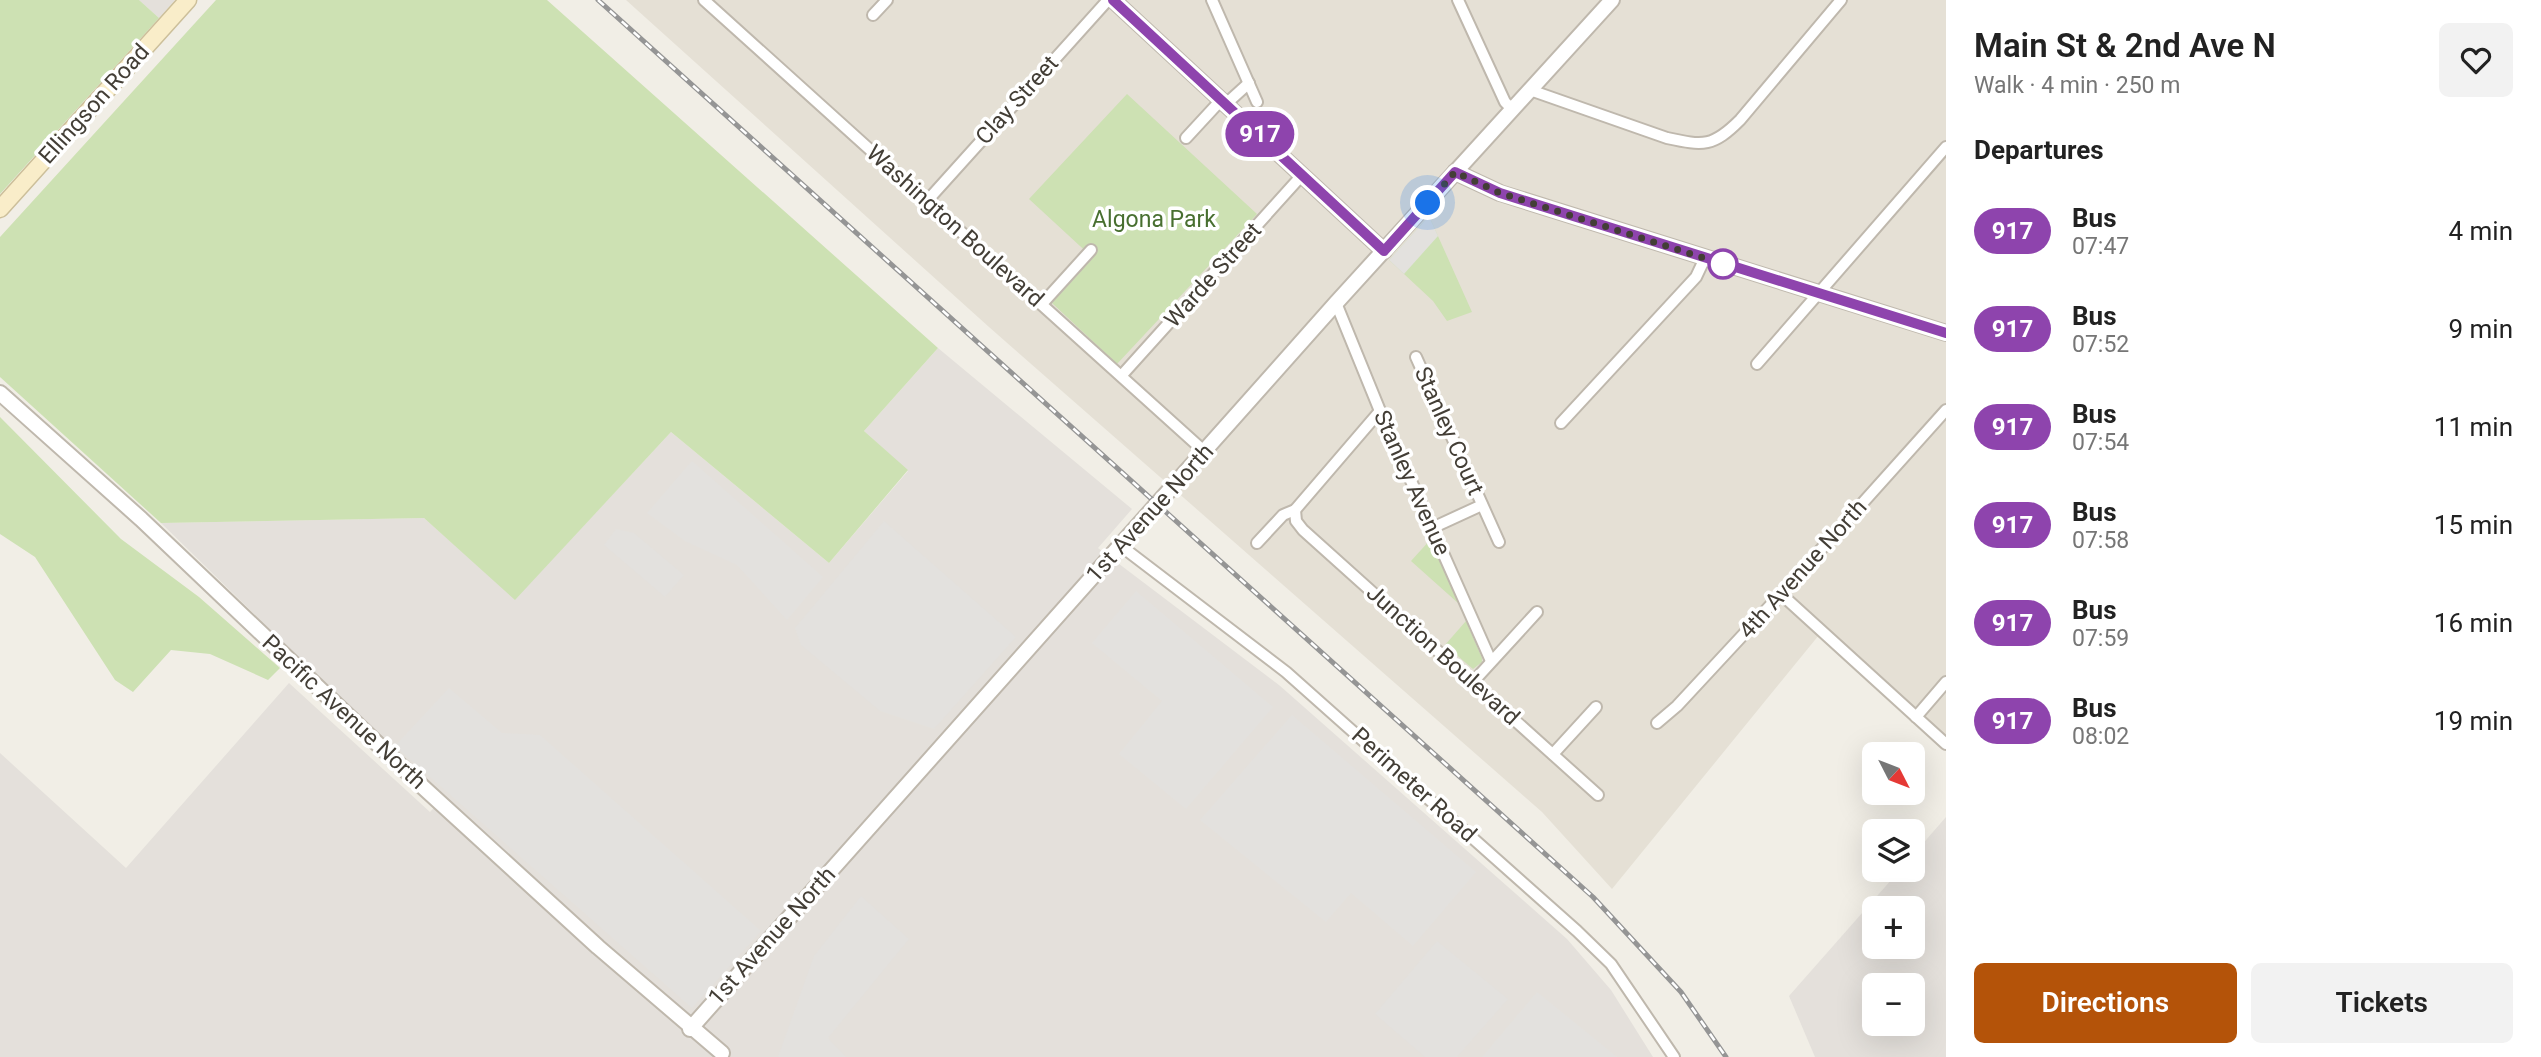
<!DOCTYPE html>
<html lang="en">
<head>
<meta charset="utf-8">
<style>
  :root { --surface:#fff; --page:#f2f2f2; --text:#222; --muted:#767676; --accent:#b45309 }
  body { margin:0; font-family:Roboto,sans-serif; background:var(--page); color:var(--text); height:100vh; display:flex; flex-direction:column; font-size:26px; white-space:nowrap }
  * { box-sizing:border-box; margin:0 }
  p { font-size:23px; color:var(--muted) }
  .icon { flex:none; width:38px; height:38px; fill:none; stroke:currentColor; stroke-width:2; stroke-linecap:round; stroke-linejoin:round }
  .map { position:relative; flex:1; overflow:hidden }
  .sheet { display:flex; flex-direction:column; background:var(--surface); width:595px }
  .sheet>* { flex:none }
  .badge { padding:0 14px; border-radius:23px; font-size:24px; line-height:46px }
  .needle { width:46px; rotate:132deg }
  .buttons { position:absolute; left:1862px; top:742px; display:grid; gap:14px }
  .buttons a { display:grid; place-items:center; width:63px; height:63px; border-radius:10px; background:var(--surface); box-shadow:0 7px 28px #0002; font-size:35px }
  .you { position:absolute; width:35px; height:35px; margin:-18px; border:5px solid #fff; border-radius:50%; background:#1a73e8; box-shadow:0 0 0 10px #1a73e833 }
  .map>.badge { position:absolute; translate:-50% -50%; box-shadow:0 0 0 4px #fff }
  h2 { padding:0 28px; font-size:26px; line-height:63px }
  .round { display:grid; place-items:center; flex:none; width:74px; height:74px; border-radius:10px; background:var(--page) }
  .overview { display:flex; align-items:center; justify-content:space-between; height:119px; padding:0 28px }
  h1 { font-size:33px; font-weight:600; line-height:52px }
  .action { display:flex; gap:14px; margin-top:auto; padding:14px 28px }
  .action a { flex:1; height:80px; border-radius:10px; background:var(--accent); color:#fff; font-size:28px; font-weight:600; line-height:80px; text-align:center }
  .action a+a { background:var(--page); color:var(--text) }
  ul { padding:0; list-style:none }
  li { display:flex; align-items:center; gap:21px; height:98px; padding:0 28px }
  li div { flex:1 }
  li b { display:block; font-size:26px }
  li em { font-style:normal }
  li .badge { min-width:77px; font-weight:700; text-align:center }
  main { display:flex; flex:1; min-height:0 }
  .map>svg:first-child { display:block }
  .residential { fill:#e5e0d5 }
  .industrial { fill:#e4e0db; fill-rule:evenodd }
  .green { fill:#cde1b3 }
  .parking { fill:#e3e1de }
  .lines { fill:none; stroke-linecap:round; stroke-linejoin:round }
  .minor-casing { stroke:#bfb8ad; stroke-width:14 }
  .tertiary-casing { stroke:#bfb8ad; stroke-width:18 }
  .secondary-casing { stroke:#ccbf9a; stroke-width:19 }
  .minor { stroke:#fff; stroke-width:10 }
  .tertiary { stroke:#fff; stroke-width:14 }
  .secondary { stroke:#f9edc9; stroke-width:16 }
  .rail-casing { stroke:#959595; stroke-width:5 }
  .rail { stroke:#fff; stroke-width:2.5; stroke-dasharray:8; stroke-linecap:butt }
  .line-casing { stroke:#fff; stroke-width:16 }
  .line { stroke:#8e44ad; stroke-width:10 }
  .walk { stroke:#433e36; stroke-width:7; stroke-dasharray:0 12.6 }
  .stop-dot { fill:#fff; stroke:#8e44ad; stroke-width:3.5 }
  .labels { text-anchor:middle; dominant-baseline:central; stroke-width:7; stroke-linejoin:round; paint-order:stroke }
  .street-label { font-size:23px; fill:#433e36; stroke:#fff }
  .park-label { font-size:23px; fill:#486f30; stroke:#fff }
</style>
</head>
<body>
<main>
<div class="map">
<svg width="1946" height="1057" viewBox="0 0 1946 1057">
  <rect width="100%" height="100%" fill="#f1eee6"/>
  <polygon class="residential" points="626,0 1946,0 1946,745 1819,635 1612,889 1542,812 989,327"/>
  <g class="industrial">
    <polygon points="139,0 175,0 159,18"/>
    <polygon points="938,348 1132,509 1098,548 1279,685 1567,939 1611,990 1653,1057 0,1057 0,753 126,868 289,683 430,812 443,798 161,523 424,518 515,599 671,432 829,563 908,471 864,431"/>
    <path d="M1946,817V1057H1815L1789,996L1900,870H1913V855ZM1874,908H1913V947H1874ZM1874,985H1913V1024H1874Z"/>
  </g>
  <g class="green">
    <polygon points="0,0 139,0 159,18 0,194"/>
    <polygon points="216,0 547,0 938,348 864,431 908,470 829,563 671,432 515,600 424,518 161,523 0,377 0,237"/>
    <polygon points="1127,94 1257,214 1117,364 1052,303 1093,258 1029,199"/>
    <polygon points="1429,216 1472,312 1447,321 1433,301 1389,260"/>
    <polygon points="0,417 121,539 199,597 280,668 268,680 210,654 171,650 133,692 115,680 35,557 0,534"/>
    <polygon points="1431,539 1458,603 1411,561"/>
    <polygon points="1466,621 1482,658 1482,662 1473,669 1445,645"/>
  </g>
  <g class="parking">
    <polygon points="1429,216 1438,236 1404,274 1389,260"/>
    <polygon points="692,461 823,577 787,620 737,565 685,541 647,513"/>
    <polygon points="884,521 1016,637 934,729 880,711 801,645 795,628"/>
    <polygon points="616,529 634,533 684,575 665,597 604,545"/>
    <polygon points="1136,591 1273,707 1186,809 1119,754 1162,701 1092,643"/>
    <polygon points="449,688 502,733 540,735 761,931 692,1008 395,746"/>
    <polygon points="1292,715 1476,872 1413,946 1351,893 1326,922 1200,820"/>
    <polygon points="861,896 909,939 828,1038 846,1057 778,1057 814,956"/>
    <polygon points="1437,941 1508,999 1457,1057 1425,1057 1375,1014"/>
    <polygon points="1537,992 1617,1057 1482,1057"/>
  </g>
  <g class="lines">
    <defs>
      <g id="minor">
        <polyline points="704,0 1205,452"/>
        <polyline points="1212,0 1257,102"/>
        <polyline points="1458,0 1505,102 1512,109"/>
        <polyline points="873,15 887,0"/>
        <path d="M1530,90L1667,138C1704,146 1713,147 1740,120L1841,0"/>
        <polyline points="1227,103 1249,83"/>
        <polyline points="1186,138 1222,99"/>
        <polyline points="927,201 1108,0"/>
        <polyline points="1336,303 1380,411 1491,661"/>
        <polyline points="1042,304 1091,250"/>
        <polyline points="1416,357 1499,542"/>
        <polyline points="1757,364 1946,147"/>
        <polyline points="1122,375 1303,174"/>
        <polyline points="1561,423 1696,277 1705,258"/>
        <polyline points="1295,510 1296,521 1303,530 1598,795"/>
        <polyline points="1432,528 1482,505"/>
        <polyline points="1257,543 1283,515 1295,510 1380,411"/>
        <polyline points="1121,546 1286,672 1577,931 1611,964 1674,1057"/>
        <polyline points="1781,594 1946,744"/>
        <polyline points="1473,682 1537,612"/>
        <polyline points="1916,717 1946,682"/>
        <polyline points="1657,723 1677,706 1781,594 1946,410"/>
        <polyline points="1553,754 1596,707"/>
      </g>
      <g id="tertiary">
        <polyline points="1113,0 1384,251"/>
        <polyline points="1455,172 1500,193 1946,333"/>
        <polyline points="0,393 141,519 424,788 598,947 722,1053"/>
        <polyline points="690,1029 1336,303 1612,0"/>
      </g>
      <polyline id="secondary" points="0,209 188,0"/>
    </defs>
    <use href="#minor" class="minor-casing"/>
    <use href="#tertiary" class="tertiary-casing"/>
    <use href="#secondary" class="secondary-casing"/>
    <use href="#minor" class="minor"/>
    <use href="#tertiary" class="tertiary"/>
    <use href="#secondary" class="secondary"/>
    <defs>
      <polyline id="rail" points="598,0 1593,897 1681,992 1726,1057"/>
    </defs>
    <use href="#rail" class="rail-casing"/>
    <use href="#rail" class="rail"/>
  </g>
  <g class="lines">
    <defs>
      <polyline id="line" points="1113,0 1384,251 1455,172 1500,193 1946,333"/>
    </defs>
    <use href="#line" class="line-casing"/>
    <use href="#line" class="line"/>
    <polyline class="walk" points="1428,203 1455,172 1500,193 1723,264"/>
  </g>
  <circle class="stop-dot" cx="1723" cy="264" r="14"/>
  <g class="labels">
    <g class="street-label">
      <text transform="translate(1017 100) rotate(-48)">Clay Street</text>
      <text transform="translate(94 104) rotate(-48)">Ellingson Road</text>
      <text transform="translate(955 226) rotate(42)">Washington Boulevard</text>
      <text transform="translate(1213 275) rotate(-48)">Warde Street</text>
      <text transform="translate(1449 431) rotate(66)">Stanley Court</text>
      <text transform="translate(1412 483) rotate(66)">Stanley Avenue</text>
      <text transform="translate(1150 513) rotate(-48)">1st Avenue North</text>
      <text transform="translate(1803 569) rotate(-48)">4th Avenue North</text>
      <text transform="translate(1443 655) rotate(42)">Junction Boulevard</text>
      <text transform="translate(344 712) rotate(43)">Pacific Avenue North</text>
      <text transform="translate(1414 785) rotate(42)">Perimeter Road</text>
      <text transform="translate(772 936) rotate(-48)">1st Avenue North</text>
    </g>
    <g class="park-label">
      <text x="1154" y="219">Algona Park</text>
    </g>
  </g>
</svg>
<div class="buttons">
<a><svg class="needle" viewBox="-14 -14 28 28"><path d="M0-13l5 13h-10z" fill="#e53935"/><path d="M0 13l5-13h-10z" fill="#767676"/></svg></a>
<a><svg class="icon" aria-label="layers" viewBox="0 0 24 24"><path d="M12 4l9 5-9 5-9-5zM3 14l9 5 9-5"/></svg></a>
<a>+</a>
<a>−</a>
</div>
<div class="you" style="left:1428px;top:203px"></div>
<b class="badge" style="left:1260px;top:134px;background:#8e44ad;color:#fff">917</b>
</div>
<section class="sheet">
<div class="overview"><div><h1>Main St &amp; 2nd Ave N</h1><p>Walk · 4 min · 250 m</p></div><a class="round"><svg class="icon" aria-label="heart" viewBox="0 0 24 24"><path d="M12 20l-8-8c-3-5 5-10 8-4 3-6 11-1 8 4z"/></svg></a></div>
<h2>Departures</h2>
<ul>
<li><span class="badge" style="background:#8e44ad;color:#fff">917</span><div><b>Bus</b><p>07:47</p></div><em>4 min</em></li>
<li><span class="badge" style="background:#8e44ad;color:#fff">917</span><div><b>Bus</b><p>07:52</p></div><em>9 min</em></li>
<li><span class="badge" style="background:#8e44ad;color:#fff">917</span><div><b>Bus</b><p>07:54</p></div><em>11 min</em></li>
<li><span class="badge" style="background:#8e44ad;color:#fff">917</span><div><b>Bus</b><p>07:58</p></div><em>15 min</em></li>
<li><span class="badge" style="background:#8e44ad;color:#fff">917</span><div><b>Bus</b><p>07:59</p></div><em>16 min</em></li>
<li><span class="badge" style="background:#8e44ad;color:#fff">917</span><div><b>Bus</b><p>08:02</p></div><em>19 min</em></li>
</ul>
<div class="action"><a>Directions</a><a>Tickets</a></div>
</section>
</main>
</body>
</html>
